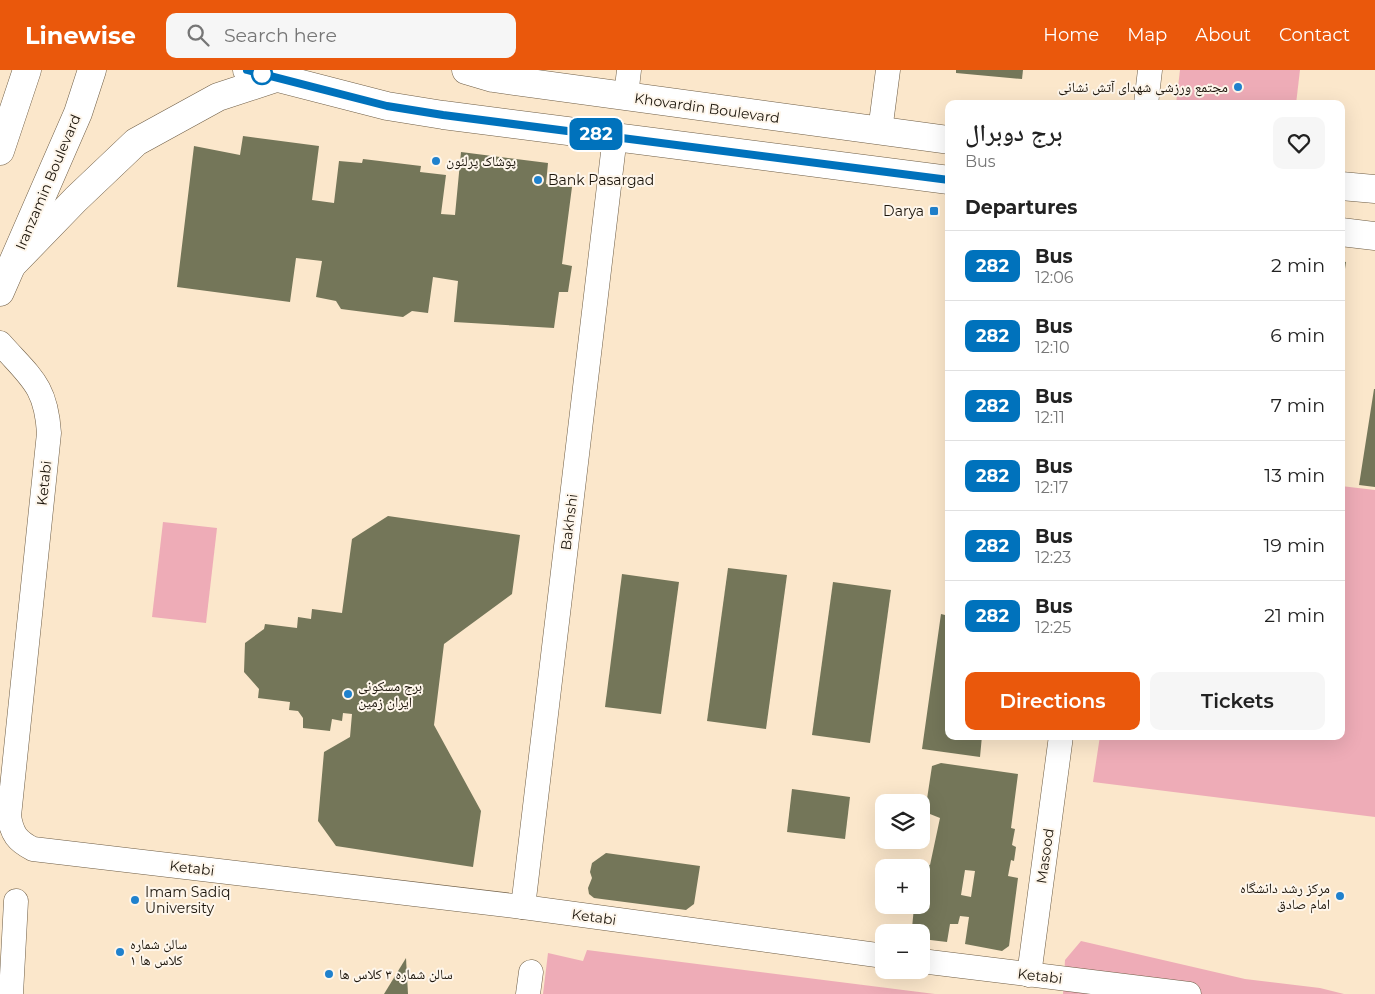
<!DOCTYPE html>
<html lang="en">
<head>
<meta charset="utf-8">
<style>
  :root { --surface:#fff; --page:#f6f6f6; --text:#222; --muted:#767676; --line:#e0e0e0; --accent:#ea580c }
  body { margin:0; font-family:Montserrat,"Noto Naskh Arabic",sans-serif; background:var(--page); color:var(--text); height:100vh; display:flex; flex-direction:column; font-size:19px; white-space:nowrap }
  * { box-sizing:border-box; margin:0 }
  p { font-size:16px; color:var(--muted) }
  .icon { flex:none; width:28px; height:28px; fill:none; stroke:currentColor; stroke-width:2; stroke-linecap:round; stroke-linejoin:round }
  .map { position:relative; flex:1; overflow:hidden }
  .panel { position:absolute; left:945px; top:30px; width:400px; height:640px; display:flex; flex-direction:column; background:var(--surface); border-radius:10px; box-shadow:0 5px 20px #0002 }
  .panel>* { flex:none }
  .badge { padding:0 10px; border-radius:8px; font-size:18px; line-height:32px }
  .controls { position:absolute; left:875px; top:724px; display:grid; gap:10px }
  .controls a { display:grid; place-items:center; width:55px; height:55px; border-radius:10px; background:var(--surface); box-shadow:0 5px 20px #0002; font-size:25px }
  .map>.badge { position:absolute; translate:-50% -50%; box-shadow:0 0 0 2px #fff }
  h2 { padding:0 20px; font-size:19px; line-height:45px }
  .round { display:grid; place-items:center; flex:none; width:52px; height:52px; border-radius:10px; background:var(--page) }
  .head { display:flex; align-items:center; justify-content:space-between; height:85px; padding:0 20px }
  h1 { font-size:24px; font-weight:600; line-height:38px }
  .action { display:flex; gap:10px; margin-top:auto; padding:10px 20px }
  .action a { flex:1; height:58px; border-radius:10px; background:var(--accent); color:#fff; font-size:20px; font-weight:600; line-height:58px; text-align:center }
  .action a+a { background:var(--page); color:var(--text) }
  ul { padding:0; list-style:none }
  li { display:flex; align-items:center; gap:15px; height:70px; padding:0 20px; border-top:1px solid var(--line) }
  li div { flex:1 }
  li b { display:block; font-size:19px }
  li em { font-style:normal }
  li .badge { min-width:55px; font-weight:700; text-align:center }
  header { display:flex; align-items:center; gap:30px; box-sizing:border-box; height:70px; padding:0 25px; background:var(--accent); color:#fff }
  header strong { font-size:24px }
  nav { display:flex; gap:28px; margin-inline-start:auto; font-size:18px }
  .search { width:350px; height:45px; background:var(--page); display:flex; align-items:center; gap:12px; box-sizing:border-box; padding:0 18px; border-radius:10px; color:var(--muted); font-size:19px }
  .map>svg:first-child { display:block }
  .green { fill:#eeacb7 }
  .building { fill:#747659; fill-rule:evenodd }
  .lines { fill:none; stroke-linecap:round; stroke-linejoin:round }
  .minor-casing { stroke:#6e5d45; stroke-width:25 }
  .major-casing { stroke:#6e5d45; stroke-width:29 }
  .minor { stroke:#fff; stroke-width:24 }
  .major { stroke:#fff; stroke-width:28 }
  .line-casing { stroke:#fff; stroke-width:11 }
  .line { stroke:#0072bc; stroke-width:8 }
  .stop-dot { fill:#fff; stroke:#0072bc; stroke-width:2.5 }
  .poi-dot { fill:#1f81cd; stroke:#fef6eb; stroke-width:2 }
  .labels { text-anchor:middle; dominant-baseline:central; stroke-width:4; stroke-linejoin:round; paint-order:stroke }
  .poi-label { font-size:14px; fill:#1c150b; stroke:#fef6eb; text-anchor:start }
  .street-label { font-size:14px; fill:#1c150b; stroke:#fef6eb }
</style>
</head>
<body>
<header>
<strong>Linewise</strong>
<div class="search"><svg class="icon" aria-label="search" viewBox="0 0 24 24"><circle cx="10" cy="10" r="6"/><path d="M15 15l6 6"/></svg>Search here</div>
<nav><a>Home</a><a>Map</a><a>About</a><a>Contact</a></nav>
</header>
<div class="map">
<svg width="1375" height="924" viewBox="0 0 1375 924">
  <rect width="100%" height="100%" fill="#fbe7cb"/>
  <g class="green">
    <polygon points="1180,0 1300,0 1296,34 1176,34"/>
    <polygon points="1341,416 1375,420 1375,747 1093,712 1100,666 1341,666"/>
    <polygon points="163,452 217,458 206,553 152,547"/>
    <polygon points="1081,871 1245,909 1320,918 1344,924 1063,924 1065,890"/>
    <polygon points="587,880 935,924 543,924 548,883 583,891"/>
  </g>
  <g class="building">
    <polygon points="956,0 1023,0 1022,9 956,3"/>
    <polygon points="243,66 319,76 312,130 334,133 339,91 362,93 363,89 421,96 420,102 446,105 441,144 455,145 461,82 548,93 546,114 572,117 562,194 572,196 568,222 559,222 554,258 454,252 458,211 433,207 428,243 412,241 403,247 341,239 336,231 316,227 322,191 296,188 290,232 177,217 194,76 240,85"/>
    <polygon points="1341,191 1346,192 1342,219 1341,219"/>
    <polygon points="1374,319 1375,319 1375,417 1359,415"/>
    <polygon points="388,446 520,465 512,524 444,574 434,655 481,741 473,797 336,776 318,751 324,682 350,667 352,644 343,643 342,651 332,649 330,661 303,658 303,648 298,641 289,640 290,632 258,628 259,619 244,602 245,573 264,559 265,554 297,558 298,547 311,549 312,539 342,543 352,469"/>
    <polygon points="728,498 787,505 766,659 707,651"/>
    <polygon points="622,504 679,512 661,644 605,637"/>
    <polygon points="833,512 891,520 870,673 812,665"/>
    <polygon points="941,544 949,546 949,666 982,666 980,687 922,679"/>
    <path d="M941,693L1018,704L1011,758L1015,759L1012,775L1016,777L1014,791L1011,790L1008,806L1018,808L1009,876L1002,881L965,874L969,847L960,846L958,854H950L947,872L922,869L923,860L912,858L914,837L921,835L920,793L930,795L940,748L925,742L932,696ZM965,800L975,801L971,827L961,825Z"/>
    <polygon points="792,719 850,727 845,769 787,762"/>
    <polygon points="606,783 700,796 694,834 686,840 594,828 589,824 588,818 592,808 590,802 592,793"/>
    <polygon points="406,888 408,924 384,924"/>
  </g>
  <g class="lines">
    <defs>
      <g id="minor">
        <polyline points="626,26 629,0"/>
        <polyline points="1146,34 1150,0"/>
        <polyline points="880,61 888,0"/>
        <path d="M0,273C30,307 46,315 49,363L9,746C12,764 17,771 33,779L523,837L884,886"/>
        <polyline points="523,837 615,66"/>
        <polyline points="921,891 1189,924"/>
        <polyline points="1029,905 1061,666"/>
        <polyline points="11,924 16,831"/>
        <polyline points="528,924 531,902"/>
      </g>
      <g id="major">
        <polyline points="247,0 387,36 443,45 949,110"/>
        <polyline points="466,0 493,8 949,70"/>
        <polyline points="0,81 27,0"/>
        <polyline points="1341,116 1375,119"/>
        <polyline points="1341,162 1375,166"/>
        <polyline points="13,194 76,129 136,72 218,27 276,8"/>
        <polyline points="0,222 78,43 92,0"/>
      </g>
    </defs>
    <use href="#minor" class="minor-casing"/>
    <use href="#major" class="major-casing"/>
    <use href="#minor" class="minor"/>
    <use href="#major" class="major"/>
  </g>
  <g class="lines">
    <defs>
      <polyline id="line" points="247,0 387,36 443,45 949,110"/>
    </defs>
    <use href="#line" class="line-casing"/>
    <use href="#line" class="line"/>
  </g>
  <circle class="stop-dot" cx="262" cy="4" r="10"/>
  <g class="poi-dot">
    <circle cx="1238" cy="17" r="5"/>
    <circle cx="436" cy="91" r="5"/>
    <circle cx="538" cy="110" r="5"/>
    <rect x="929" y="136" width="10" height="10" rx="2.5"/>
    <circle cx="348" cy="624" r="5"/>
    <circle cx="1340" cy="826" r="5"/>
    <circle cx="135" cy="830" r="5"/>
    <circle cx="120" cy="882" r="5"/>
    <circle cx="329" cy="904" r="5"/>
  </g>
  <g class="labels">
    <g class="poi-label">
      <text x="1228" y="17" text-anchor="end">مجتمع ورزشی شهدای آتش نشانی</text>
      <text x="446" y="91">پوشاک پرلئون</text>
      <text x="548" y="110">Bank Pasargad</text>
      <text x="924" y="141" text-anchor="end">Darya</text>
      <text x="358" y="616">برج مسکونی<tspan x="358" dy="16">ایران زمین</tspan></text>
      <text x="1330" y="818" text-anchor="end">مرکز رشد دانشگاه<tspan x="1330" dy="16">امام صادق</tspan></text>
      <text x="145" y="822">Imam Sadiq<tspan x="145" dy="16">University</tspan></text>
      <text x="130" y="874">سالن شماره<tspan x="130" dy="16">۱ کلاس ها</tspan></text>
      <text x="339" y="904">سالن شماره ۳ کلاس ها</text>
    </g>
    <g class="street-label">
      <text transform="translate(707 38) rotate(8)">Khovardin Boulevard</text>
      <text transform="translate(48 112) rotate(-67)">Iranzamin Boulevard</text>
      <text transform="translate(44 413) rotate(-84)">Ketabi</text>
      <text transform="translate(569 452) rotate(-83)">Bakhshi</text>
      <text transform="translate(1045 786) rotate(-82)">Masood</text>
      <text transform="translate(192 798) rotate(7)">Ketabi</text>
      <text transform="translate(594 847) rotate(8)">Ketabi</text>
      <text transform="translate(1040 906) rotate(7)">Ketabi</text>
    </g>
  </g>
</svg>
<div class="controls">
<a><svg class="icon" aria-label="layers" viewBox="0 0 24 24"><path d="M12 4l9 5-9 5-9-5zM3 14l9 5 9-5"/></svg></a>
<a>+</a>
<a>−</a>
</div>
<b class="badge" style="left:596px;top:64px;background:#0072bc;color:#fff">282</b>
<section class="panel">
<div class="head"><div><h1>برج دوبرال</h1><p>Bus</p></div><a class="round"><svg class="icon" aria-label="heart" viewBox="0 0 24 24"><path d="M12 20l-8-8c-3-5 5-10 8-4 3-6 11-1 8 4z"/></svg></a></div>
<h2>Departures</h2>
<ul>
<li><span class="badge" style="background:#0072bc;color:#fff">282</span><div><b>Bus</b><p>12:06</p></div><em>2 min</em></li>
<li><span class="badge" style="background:#0072bc;color:#fff">282</span><div><b>Bus</b><p>12:10</p></div><em>6 min</em></li>
<li><span class="badge" style="background:#0072bc;color:#fff">282</span><div><b>Bus</b><p>12:11</p></div><em>7 min</em></li>
<li><span class="badge" style="background:#0072bc;color:#fff">282</span><div><b>Bus</b><p>12:17</p></div><em>13 min</em></li>
<li><span class="badge" style="background:#0072bc;color:#fff">282</span><div><b>Bus</b><p>12:23</p></div><em>19 min</em></li>
<li><span class="badge" style="background:#0072bc;color:#fff">282</span><div><b>Bus</b><p>12:25</p></div><em>21 min</em></li>
</ul>
<div class="action"><a>Directions</a><a>Tickets</a></div>
</section>
</div>
</body>
</html>
